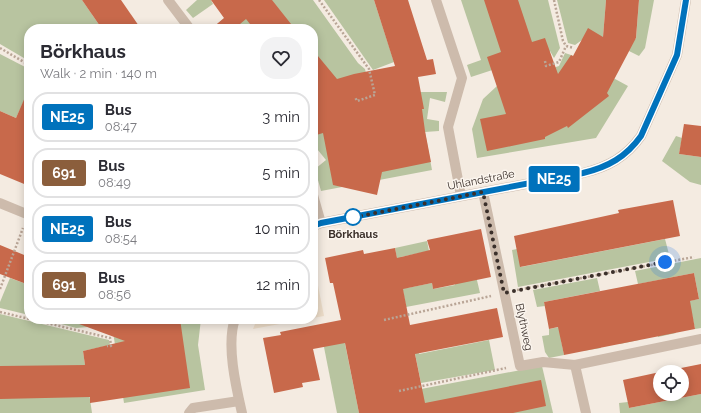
<!DOCTYPE html>
<html lang="en">
<head>
<meta charset="utf-8">
<style>
  :root { --surface:#fff; --page:#f2f2f3; --text:#2b2b33; --muted:#7c7c81; --line:#e1e1e2 }
  body { margin:0; font-family:Raleway,sans-serif; background:var(--page); color:var(--text); height:100vh; display:flex; flex-direction:column; font-size:15px; white-space:nowrap }
  * { box-sizing:border-box; margin:0 }
  p { font-size:13px; color:var(--muted) }
  .icon { flex:none; width:22px; height:22px; fill:none; stroke:currentColor; stroke-width:2; stroke-linecap:round; stroke-linejoin:round }
  .map { position:relative; flex:1; overflow:hidden }
  .details { position:absolute; left:24px; top:24px; width:294px; height:300px; display:flex; flex-direction:column; background:var(--surface); border-radius:16px; box-shadow:0 2px 10px #0003 }
  .details>* { flex:none }
  .badge { padding:0 8px; border-radius:3px; font-size:14px; line-height:26px }
  .tools { position:absolute; left:653px; top:365px; display:grid; gap:8px }
  .tools a { display:grid; place-items:center; width:36px; height:36px; border-radius:50%; background:var(--surface); box-shadow:0 2px 10px #0003; font-size:20px }
  .you { position:absolute; width:20px; height:20px; margin:-10px; border:3px solid #fff; border-radius:50%; background:#1a73e8; box-shadow:0 0 0 6px #1a73e833 }
  .map>.badge { position:absolute; translate:-50% -50%; box-shadow:0 0 0 2px #fff }
  .round { display:grid; place-items:center; flex:none; width:42px; height:42px; border-radius:16px; background:var(--page) }
  .summary { display:flex; align-items:center; justify-content:space-between; height:68px; padding:0 16px }
  h1 { font-size:19px; font-weight:700; line-height:30px }
  ul { padding:0; list-style:none }
  li { display:flex; align-items:center; gap:12px; height:50px; margin:0 8px 6px; padding:0 8px; border:2px solid var(--line); border-radius:16px }
  li div { flex:1 }
  li b { display:block; font-size:15px }
  li em { font-style:normal }
  li .badge { min-width:44px; font-weight:700; text-align:center }
  .map>svg:first-child { display:block }
  .green { fill:#b8c4a0 }
  .plaza { fill:#ecdcc8 }
  .building { fill:#c8694b }
  .lines { fill:none; stroke-linecap:round; stroke-linejoin:round }
  .path { stroke:#b9a596; stroke-width:2.5; stroke-dasharray:2 2; stroke-linecap:butt }
  .minor { stroke:#cdbbac; stroke-width:10 }
  .line-casing { stroke:#fff; stroke-width:9 }
  .line { stroke:#0072bc; stroke-width:6 }
  .walk { stroke:#3b302b; stroke-width:4; stroke-dasharray:0 7.2 }
  .stop-dot { fill:#fff; stroke:#0072bc; stroke-width:2 }
  .labels { text-anchor:middle; dominant-baseline:central; stroke-width:3; stroke-linejoin:round; paint-order:stroke }
  .street-label { font-size:11px; fill:#3b302b; stroke:#fbf5ee }
  .stop-label { font-size:11px; font-weight:bold; fill:#3b302b; stroke:#fbf5ee }
</style>
</head>
<body>
<div class="map">
<svg width="701" height="413" viewBox="0 0 701 413">
  <rect width="100%" height="100%" fill="#f4ebe1"/>
  <g class="green">
    <polygon points="0,0 82,0 102,29 29,29 29,61 0,44"/>
    <polygon points="197,0 211,0 213,4 193,18 186,10"/>
    <polygon points="246,0 313,0 358,63 365,69 371,94 313,103 313,29 219,29 216,25"/>
    <polygon points="324,0 374,0 394,62 373,70"/>
    <polygon points="461,0 548,0 560,48 554,58 550,51 471,77 467,65 481,60"/>
    <polygon points="557,0 606,0 603,37 636,39 639,0 654,0 645,48 639,56 629,51 582,40 575,45 568,43"/>
    <polygon points="565,53 571,55 628,86 596,138 477,158 472,129 483,99 497,86 559,66"/>
    <polygon points="0,54 29,69 29,90 16,118 0,111"/>
    <polygon points="421,92 447,92 445,102 430,98 427,119 439,121 439,131 425,132 432,170 321,191 315,169 326,160 313,144 313,119"/>
    <polygon points="676,136 682,138 679,154 701,157 701,185 690,182 662,161"/>
    <polygon points="665,239 670,258 518,287 512,250 517,249 521,267"/>
    <polygon points="427,241 429,251 401,257 407,288 432,283 433,289 455,285 454,281 476,276 480,293 406,307 395,248"/>
    <polygon points="701,258 701,328 695,329 692,315 673,318 676,333 658,337 655,322 636,326 639,340 620,344 617,329 598,333 601,348 583,351 561,340 564,355 549,358 545,352 542,336 549,335 549,329 699,299 694,273 638,284 635,271"/>
    <polygon points="10,278 29,285 29,315 0,308 0,302"/>
    <polygon points="597,278 600,291 544,302 545,306 537,307 533,290"/>
    <polygon points="0,314 109,340 110,345 83,351 92,413 0,413"/>
    <polygon points="43,319 76,319 88,327 76,328"/>
    <polygon points="111,319 201,319 198,345 205,390 124,403"/>
    <polygon points="342,329 357,403 359,413 337,413 321,332"/>
    <polygon points="412,339 416,339 419,354 489,340 495,370 421,383"/>
    <polygon points="542,366 553,413 426,413 421,389"/>
    <polygon points="701,394 701,413 620,413 619,403 628,402 629,408"/>
  </g>
  <g class="plaza">
    <polygon points="313,260 324,316 313,318"/>
    <polygon points="257,319 307,319 253,329"/>
  </g>
  <g class="building">
    <polygon points="82,0 121,0 141,29 102,29"/>
    <polygon points="211,0 272,0 295,29 254,29 246,19 234,29 211,29 224,18"/>
    <polygon points="374,0 408,0 427,60 433,59 436,74 418,77 424,109 422,109 425,131 431,162 382,172 377,195 333,185 323,133 313,136 313,50 337,79 354,74 395,66"/>
    <polygon points="484,0 518,0 532,42 545,38 558,74 571,55 573,56 588,28 603,37 606,0 639,0 636,38 607,93 609,96 568,128 567,126 545,137 545,139 487,151 480,119 506,114 487,57 501,52"/>
    <polygon points="29,88 29,186 0,174 0,111 16,118"/>
    <polygon points="684,124 701,126 701,157 679,154"/>
    <polygon points="673,200 680,236 520,267 514,236 619,213 618,210"/>
    <polygon points="481,229 491,277 433,289 432,283 403,289 410,325 497,308 503,337 415,354 425,403 541,380 546,406 513,413 359,413 345,343 313,349 320,380 302,383 303,387 274,393 263,338 281,335 280,332 341,320 333,283 330,283 325,258 363,250 364,254 395,248 397,258 430,250 427,240"/>
    <polygon points="0,245 29,257 29,285 0,274"/>
    <polygon points="694,273 699,299 690,301 695,329 564,355 558,327 549,329 544,302"/>
    <polygon points="71,319 180,319 190,388 90,403 90,397 0,399 0,366 85,365 83,351 125,341 71,321"/>
    <polygon points="701,364 701,394 629,408 623,380 660,372 660,394 682,394 682,372 661,372"/>
  </g>
  <g class="lines">
    <g class="path">
      <polyline points="319,0 369,69 375,95 357,101 355,97"/>
      <polyline points="554,0 563,41 566,46 574,48"/>
      <polyline points="0,48 29,65"/>
      <polyline points="545,61 546,66 559,62 566,46"/>
      <polyline points="0,289 23,228"/>
      <polyline points="517,290 694,257"/>
      <polyline points="0,312 110,338 111,346 107,346"/>
      <polyline points="384,320 491,296"/>
      <polyline points="399,391 506,368"/>
    </g>
    <g class="minor">
      <polyline points="168,0 190,29"/>
      <polyline points="436,0 462,78 448,127 461,196"/>
      <polyline points="483,192 520,366 543,362 575,365 586,413"/>
      <polyline points="313,195 321,223"/>
      <polyline points="0,203 29,215"/>
      <path d="M313,226L321,223L583,173C608,167 626,157 641,136L677,55L686,0"/>
      <path d="M235,319C226,344 236,387 242,413"/>
      <polyline points="575,365 701,339"/>
      <polyline points="189,413 193,408 239,401"/>
    </g>
  </g>
  <g class="lines">
    <defs>
      <path id="line" d="M313,226L321,223L583,173C608,167 626,157 641,136L677,55L686,0"/>
    </defs>
    <use href="#line" class="line-casing"/>
    <use href="#line" class="line"/>
    <polyline class="walk" points="353,217 350,218 483,192 504,293 665,262"/>
  </g>
  <circle class="stop-dot" cx="353" cy="217" r="8"/>
  <g class="labels">
    <g class="street-label">
      <text transform="translate(481 180) rotate(-11)">Uhlandstraße</text>
      <text transform="translate(524 327) rotate(78)">Blythweg</text>
    </g>
    <g class="stop-label">
      <text x="353" y="234">Börkhaus</text>
    </g>
  </g>
</svg>
<div class="tools">
<a><svg class="icon" aria-label="locate" viewBox="0 0 24 24"><circle cx="12" cy="12" r="6"/><path d="M12 2v4M12 18v4M2 12h4M18 12h4"/></svg></a>
</div>
<div class="you" style="left:665px;top:262px"></div>
<b class="badge" style="left:554px;top:179px;background:#0072bc;color:#fff">NE25</b>
<section class="details">
<div class="summary"><div><h1>Börkhaus</h1><p>Walk · 2 min · 140 m</p></div><a class="round"><svg class="icon" aria-label="heart" viewBox="0 0 24 24"><path d="M12 20l-8-8c-3-5 5-10 8-4 3-6 11-1 8 4z"/></svg></a></div>
<ul>
<li><span class="badge" style="background:#0072bc;color:#fff">NE25</span><div><b>Bus</b><p>08:47</p></div><em>3 min</em></li>
<li><span class="badge" style="background:#8b5e3c;color:#fff">691</span><div><b>Bus</b><p>08:49</p></div><em>5 min</em></li>
<li><span class="badge" style="background:#0072bc;color:#fff">NE25</span><div><b>Bus</b><p>08:54</p></div><em>10 min</em></li>
<li><span class="badge" style="background:#8b5e3c;color:#fff">691</span><div><b>Bus</b><p>08:56</p></div><em>12 min</em></li>
</ul>
</section>
</div>
</body>
</html>
